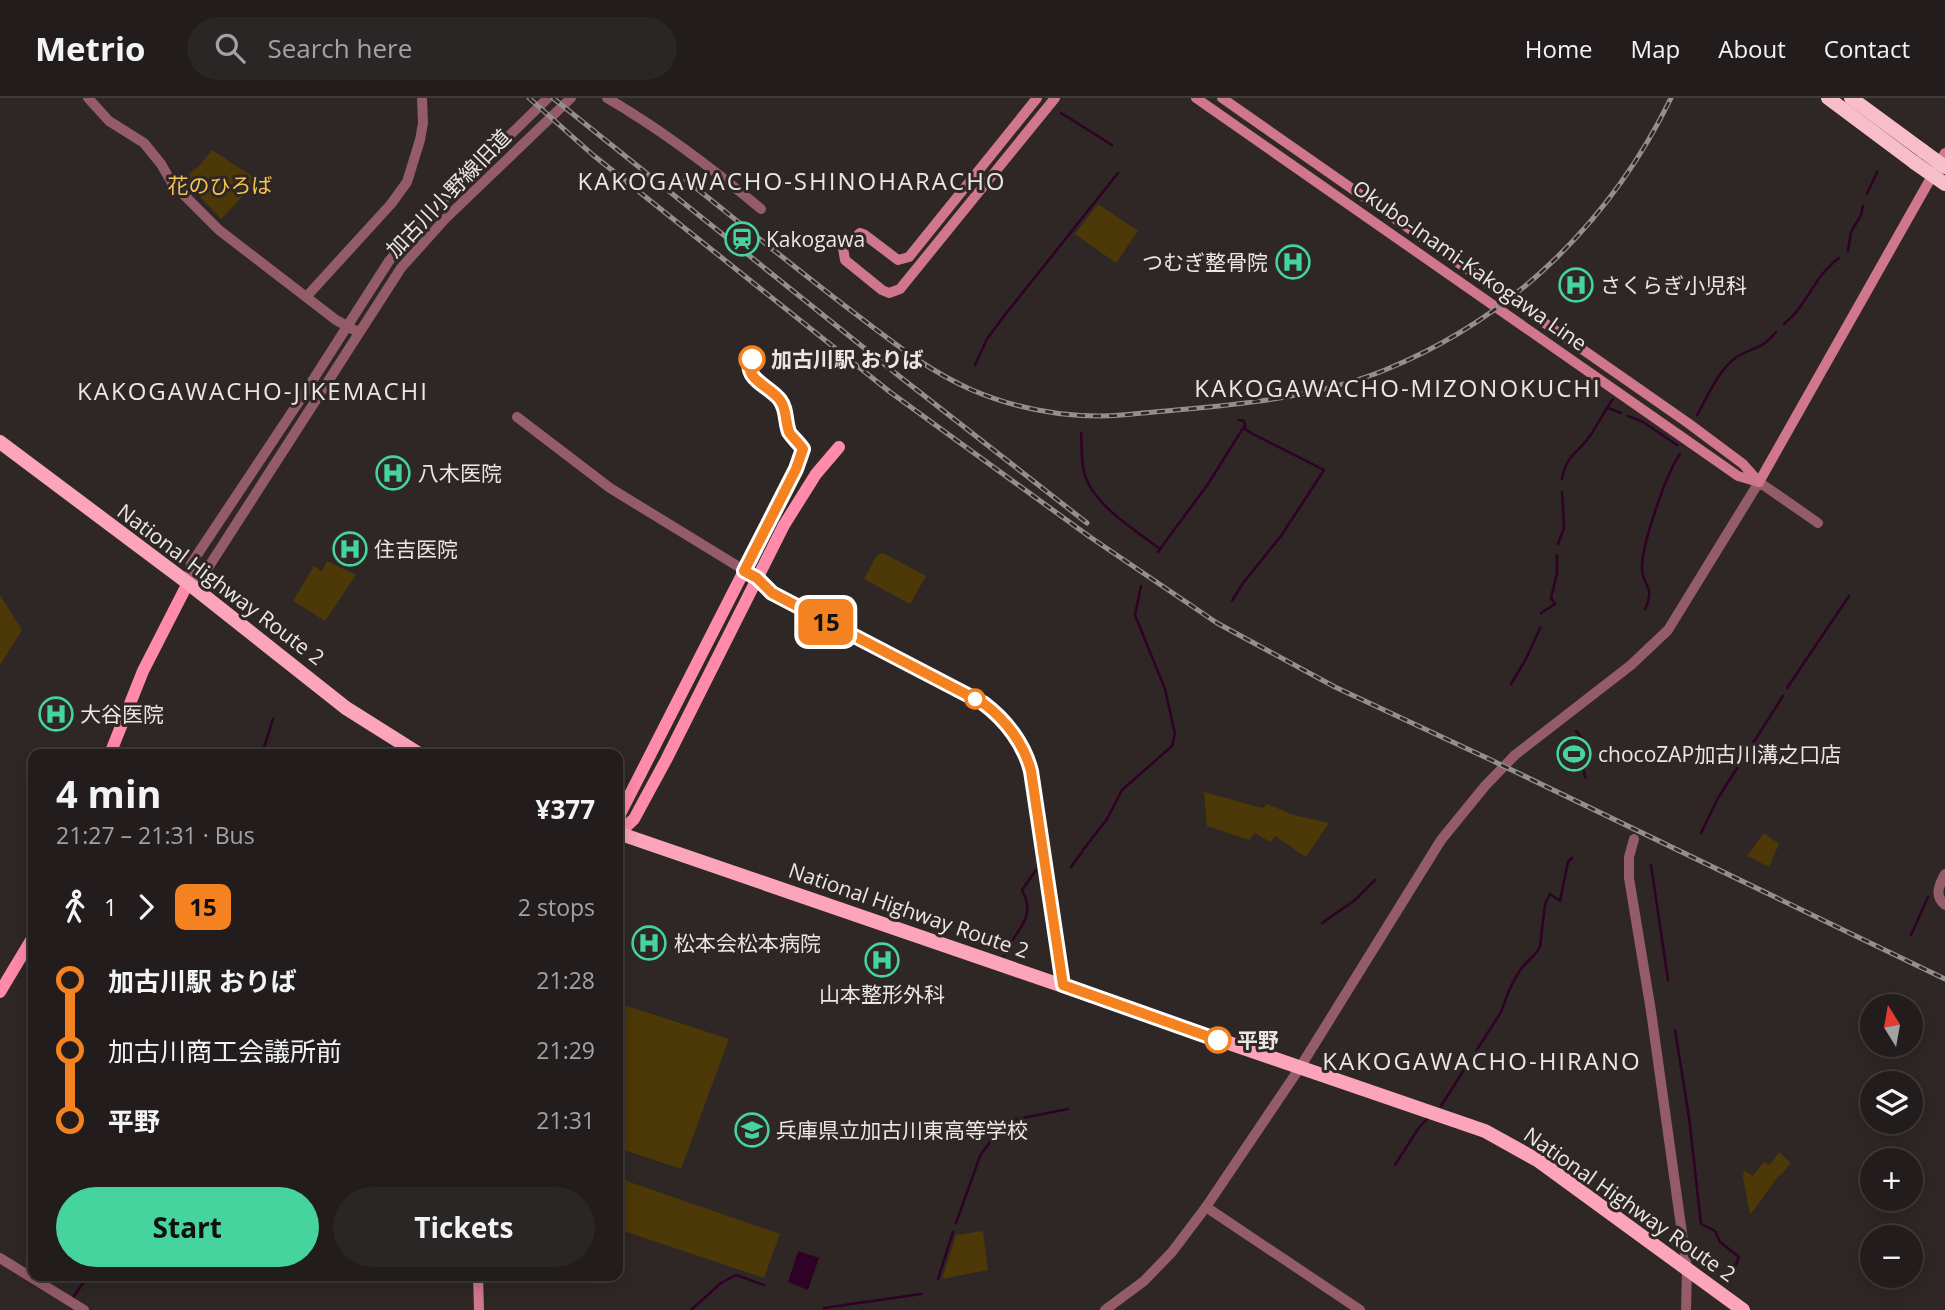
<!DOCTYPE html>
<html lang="en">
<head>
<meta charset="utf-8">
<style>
  :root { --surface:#221d1c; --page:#2a2625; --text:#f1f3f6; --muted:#a2a2a3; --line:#3f3b3b; --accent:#45d49e }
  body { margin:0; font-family:"Open Sans","Noto Sans JP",sans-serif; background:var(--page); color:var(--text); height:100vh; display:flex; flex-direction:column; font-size:26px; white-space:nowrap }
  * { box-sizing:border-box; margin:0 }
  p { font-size:23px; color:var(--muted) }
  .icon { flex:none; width:38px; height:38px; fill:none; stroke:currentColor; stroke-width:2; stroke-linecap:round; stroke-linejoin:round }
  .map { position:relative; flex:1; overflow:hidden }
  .sheet { position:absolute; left:28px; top:651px; width:595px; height:532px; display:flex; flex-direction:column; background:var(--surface); border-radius:14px; box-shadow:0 4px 18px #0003,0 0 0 2px var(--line) }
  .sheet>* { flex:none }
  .badge { padding:0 14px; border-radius:10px; font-size:24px; line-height:46px }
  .needle { width:46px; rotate:349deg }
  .fabs { position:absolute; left:1860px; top:896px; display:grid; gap:14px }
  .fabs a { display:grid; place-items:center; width:63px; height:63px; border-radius:50%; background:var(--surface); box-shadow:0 4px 18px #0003,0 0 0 2px var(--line); font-size:35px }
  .map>.badge { position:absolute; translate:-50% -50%; box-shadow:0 0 0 4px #fff }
  .legs { display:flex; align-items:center; gap:10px; height:77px; padding:0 28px; font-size:23px }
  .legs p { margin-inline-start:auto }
  .overview { display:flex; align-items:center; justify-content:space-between; height:119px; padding:0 28px }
  h1 { font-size:38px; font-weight:700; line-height:52px }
  .button { display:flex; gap:14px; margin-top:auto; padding:14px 28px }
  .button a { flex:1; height:80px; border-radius:42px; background:var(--accent); color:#111; font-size:28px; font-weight:700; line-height:80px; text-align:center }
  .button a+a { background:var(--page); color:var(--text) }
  ul { padding:0 28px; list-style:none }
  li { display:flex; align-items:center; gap:24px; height:70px; font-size:26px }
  li i { display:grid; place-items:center; width:10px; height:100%; margin:0 9px; background:currentColor }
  li i::after { content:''; width:18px; height:18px; margin:-9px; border:5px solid; border-radius:50%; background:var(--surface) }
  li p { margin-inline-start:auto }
  li:first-child i { background:linear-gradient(#0000 50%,currentColor 0) }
  li:last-child i { background:linear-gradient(currentColor 50%,#0000 0) }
  header { display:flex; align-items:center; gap:42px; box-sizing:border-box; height:98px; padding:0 35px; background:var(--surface); border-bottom:2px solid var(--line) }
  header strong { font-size:33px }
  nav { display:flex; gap:38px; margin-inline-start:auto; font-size:24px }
  .search { width:490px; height:63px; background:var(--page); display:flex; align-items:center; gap:18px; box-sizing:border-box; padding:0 24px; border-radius:38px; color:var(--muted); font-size:26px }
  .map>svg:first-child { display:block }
  .green { fill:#4d3807 }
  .water { fill:#2f0126 }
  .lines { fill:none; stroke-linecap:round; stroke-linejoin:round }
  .stream { stroke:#2f0126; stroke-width:2.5 }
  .tertiary { stroke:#945b69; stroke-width:10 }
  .secondary { stroke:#d0768d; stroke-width:10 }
  .primary { stroke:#ff8aa9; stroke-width:12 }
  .trunk { stroke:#fba4ba; stroke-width:14 }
  .motorway { stroke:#f7beca; stroke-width:14 }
  .rail-casing { stroke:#948e8c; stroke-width:5 }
  .rail { stroke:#2e2725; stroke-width:2.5; stroke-dasharray:8; stroke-linecap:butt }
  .motorway-bridge { stroke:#f7beca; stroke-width:14 }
  .line-1-casing { stroke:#fff; stroke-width:16 }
  .line-1 { stroke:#f58220; stroke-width:10 }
  .stop-1-dot { fill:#fff; stroke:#f58220; stroke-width:3.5 }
  .labels { text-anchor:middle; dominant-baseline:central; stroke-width:6; stroke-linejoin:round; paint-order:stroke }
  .park-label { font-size:21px; fill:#f7c353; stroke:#2e2725 }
  .street-label { font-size:21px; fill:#ebe6e5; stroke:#2e2725 }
  .poi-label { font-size:21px; fill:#ebe6e5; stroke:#2e2725; text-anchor:start }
  .stop-label { font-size:21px; font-weight:bold; fill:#ebe6e5; stroke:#2e2725; text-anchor:start }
  .quarter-label { font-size:24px; letter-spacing:2px; fill:#ebe6e5; stroke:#2e2725 }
</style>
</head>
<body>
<header>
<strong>Metrio</strong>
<div class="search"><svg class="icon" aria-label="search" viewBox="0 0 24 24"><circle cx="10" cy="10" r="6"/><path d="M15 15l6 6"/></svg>Search here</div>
<nav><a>Home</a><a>Map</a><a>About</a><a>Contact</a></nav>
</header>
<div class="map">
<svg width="1945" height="1212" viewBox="0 0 1945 1212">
  <rect width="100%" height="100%" fill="#2e2725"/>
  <g class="green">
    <polygon points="212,52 255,80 248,93 221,121 183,81 200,67"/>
    <polygon points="1098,106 1138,133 1116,165 1075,136"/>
    <polygon points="883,455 926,478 910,506 864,481 877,457"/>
    <polygon points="327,463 356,477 325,523 293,503 314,468 322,473"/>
    <polygon points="0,497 22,532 0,567"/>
    <polygon points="1204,694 1262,710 1268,706 1293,717 1329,725 1306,759 1275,738 1270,744 1255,735 1249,742 1207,728"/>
    <polygon points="1764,735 1779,746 1769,769 1747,758"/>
    <polygon points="618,905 729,941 681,1071 618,1050"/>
    <polygon points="1779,1054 1791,1065 1780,1078 1779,1077 1750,1117 1743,1079 1744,1072 1753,1078 1764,1064 1770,1067"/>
    <polygon points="618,1080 780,1136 764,1180 618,1131"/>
    <polygon points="983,1133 988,1172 942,1181 956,1137"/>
  </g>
  <polygon class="water" points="798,1153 819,1160 808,1192 788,1184"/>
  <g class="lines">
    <g class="stream">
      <polyline points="1061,15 1112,47"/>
      <polyline points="1867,96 1877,74"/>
      <polyline points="1848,153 1851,134 1861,117 1863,108"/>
      <path d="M1784,226C1808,207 1813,179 1839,160"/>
      <polyline points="975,267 987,241 1004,218 1118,75"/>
      <polyline points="1608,310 1621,315"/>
      <path d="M1697,317C1708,298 1717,275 1734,261C1751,248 1760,254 1776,234"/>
      <polyline points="1628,318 1643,324 1677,347"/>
      <path d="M1081,335C1082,348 1081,362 1084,374C1092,406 1135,432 1160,451L1158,454"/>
      <path d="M1562,381C1566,356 1579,355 1592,335C1599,324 1605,312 1613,301"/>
      <polyline points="1558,446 1564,430 1562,394"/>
      <polyline points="1160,451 1208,386 1245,327 1244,323 1239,322"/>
      <polyline points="1232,503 1243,485 1281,438 1324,372 1251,335 1245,331 1245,326"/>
      <path d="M1645,511C1656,487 1642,489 1642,470C1641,449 1667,373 1680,356"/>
      <polyline points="1541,515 1555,506 1551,500 1557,475 1557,457"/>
      <polyline points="1511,586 1526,561 1540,530"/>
      <polyline points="1787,590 1849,498"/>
      <polyline points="1576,633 1585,644 1583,670 1585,679"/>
      <polyline points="262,656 273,621"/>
      <polyline points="1701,735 1718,700 1783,598"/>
      <polyline points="1083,752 1107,721 1122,692 1172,648 1175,636 1165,591 1135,517 1141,488"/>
      <polyline points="1651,767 1668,882"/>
      <polyline points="1071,769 1082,754"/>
      <polyline points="1322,825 1355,802 1375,782"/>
      <polyline points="1911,837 1928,799"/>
      <path d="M1004,858C1014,832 1038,822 1022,792L1036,772"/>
      <polyline points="1675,932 1689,1019 1701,1126 1715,1133 1720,1144 1739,1159 1731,1178"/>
      <path d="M1441,1008L1501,914C1506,899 1511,885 1521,871C1527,863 1536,857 1540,849L1545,806L1550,796L1560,803L1568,764L1572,760"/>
      <polyline points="997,1035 1007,1023 1068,1011"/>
      <polyline points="1395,1067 1418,1031 1428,1020"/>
      <polyline points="956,1125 980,1058 992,1041"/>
      <polyline points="938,1181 953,1134"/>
      <polyline points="72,1201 88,1178"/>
      <polyline points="824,1210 921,1196"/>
      <polyline points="691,1212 721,1185 736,1177 764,1187"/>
    </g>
    <g class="tertiary">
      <polyline points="88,0 109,23 144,45 161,66 172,85 219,132 336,222 358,234"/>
      <path d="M607,0C662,32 712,70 761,111"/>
      <polyline points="307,198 391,106 407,84 420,42 423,25 422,0"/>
      <polyline points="517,319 610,390 757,480"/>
      <polyline points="188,485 204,476 401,170 445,121 571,0"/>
      <polyline points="188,485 191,466 302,299 389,163 436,109 548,0"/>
      <polyline points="1634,741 1629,759 1629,780 1651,913 1687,1171 1686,1212"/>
      <path d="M1945,776C1939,787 1934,798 1945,807"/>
      <polyline points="1206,1109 1360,1212"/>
      <polyline points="0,1160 84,1212"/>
      <polyline points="1105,1212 1144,1183 1172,1154 1206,1109 1299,971 1441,742 1485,688 1515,657 1631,567 1668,532 1759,384 1818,425"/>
    </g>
    <g class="secondary">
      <polyline points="1037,0 909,159 898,162 865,137 860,135 843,150 845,162 882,192 889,195 900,191 1055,0"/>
      <polyline points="1196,0 1738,378 1759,384"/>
      <polyline points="1222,0 1688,325 1743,366 1759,384"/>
      <polyline points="1759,384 1945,55"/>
      <polyline points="478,1178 479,1212"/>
    </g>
    <g class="primary">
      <polyline points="110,656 143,573 188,485"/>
      <polyline points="619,735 634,721 666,662 784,427 816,376 839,349"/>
      <polyline points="619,735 620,716 796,371 803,351"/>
      <polyline points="0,894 33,839"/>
    </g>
    <g class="trunk">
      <polyline points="0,344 188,485 346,610 419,656"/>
      <polyline points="618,735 1485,1033 1539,1063 1743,1212"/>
    </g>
    <g class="motorway">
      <polyline points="1828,0 1915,65"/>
      <polyline points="1851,0 1923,53"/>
    </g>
    <defs>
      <g id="rail">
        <polyline points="529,0 593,57 890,294 1090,439 1217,525 1335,589 1489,661 1945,881"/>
        <polyline points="553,0 899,278 1087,425"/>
        <path d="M686,82C740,125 794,169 849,211C889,241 926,272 972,292C1012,309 1057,318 1099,318C1125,318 1151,314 1176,312C1246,306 1320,298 1385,272C1513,220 1611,123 1671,0"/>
      </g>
    </defs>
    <use href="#rail" class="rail-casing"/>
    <use href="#rail" class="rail"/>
    <g class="motorway-bridge">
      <polyline points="1923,53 1945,69"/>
      <polyline points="1915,65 1945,86"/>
    </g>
  </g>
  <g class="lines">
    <defs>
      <path id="line-1" d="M752,261C741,280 771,289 780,302C787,311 785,323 789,334C792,339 799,345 803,351L796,371L744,473L757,480L772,495L983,605C1006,622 1024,646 1031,673L1063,887L1218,942"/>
    </defs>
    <use href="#line-1" class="line-1-casing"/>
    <use href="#line-1" class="line-1"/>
  </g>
  <defs>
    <symbol id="station-ring" viewBox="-11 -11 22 22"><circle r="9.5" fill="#2e2725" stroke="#45d49e" stroke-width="1.5"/><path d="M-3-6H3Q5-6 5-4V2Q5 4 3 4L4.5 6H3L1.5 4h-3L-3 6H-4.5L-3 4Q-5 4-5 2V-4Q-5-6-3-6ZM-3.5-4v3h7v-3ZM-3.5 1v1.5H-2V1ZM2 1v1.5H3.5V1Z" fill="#45d49e"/></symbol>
    <symbol id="hospital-ring" viewBox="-11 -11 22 22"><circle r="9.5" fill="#2e2725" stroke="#45d49e" stroke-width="1.5"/><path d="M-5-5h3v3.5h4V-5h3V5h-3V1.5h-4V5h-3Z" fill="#45d49e"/></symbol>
    <symbol id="stadium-ring" viewBox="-11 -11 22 22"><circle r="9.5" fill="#2e2725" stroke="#45d49e" stroke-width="1.5"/><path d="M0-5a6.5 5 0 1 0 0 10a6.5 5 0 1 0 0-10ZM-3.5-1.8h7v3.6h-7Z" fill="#45d49e"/></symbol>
    <symbol id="school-ring" viewBox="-11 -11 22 22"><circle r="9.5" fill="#2e2725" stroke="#45d49e" stroke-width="1.5"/><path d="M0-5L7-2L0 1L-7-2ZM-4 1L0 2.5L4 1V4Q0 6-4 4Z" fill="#45d49e"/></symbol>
  </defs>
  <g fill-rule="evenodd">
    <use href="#station-ring" x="723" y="122" width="38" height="38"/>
    <use href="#hospital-ring" x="1274" y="145" width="38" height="38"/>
    <use href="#hospital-ring" x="1557" y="168" width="38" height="38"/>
    <use href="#hospital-ring" x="374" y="356" width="38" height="38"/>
    <use href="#hospital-ring" x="331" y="432" width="38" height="38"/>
    <use href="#hospital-ring" x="37" y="597" width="38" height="38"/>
    <use href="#stadium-ring" x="1555" y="637" width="38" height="38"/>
    <use href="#hospital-ring" x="630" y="826" width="38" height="38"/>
    <use href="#hospital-ring" x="863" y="843" width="38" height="38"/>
    <use href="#school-ring" x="733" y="1013" width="38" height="38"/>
  </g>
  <g class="stop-1-dot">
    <circle cx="752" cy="261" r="12"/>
    <circle cx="975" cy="601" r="9"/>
    <circle cx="1218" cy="942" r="12"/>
  </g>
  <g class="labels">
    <g class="park-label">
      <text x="220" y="87">花のひろば</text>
    </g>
    <g class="street-label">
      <text transform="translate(448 95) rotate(-46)">加古川小野線旧道</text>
      <text transform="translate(1470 167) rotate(35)">Okubo-Inami-Kakogawa Line</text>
      <text transform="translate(221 486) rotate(37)">National Highway Route 2</text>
      <text transform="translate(909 812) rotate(19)">National Highway Route 2</text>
      <text transform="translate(1630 1106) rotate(35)">National Highway Route 2</text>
    </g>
    <g class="poi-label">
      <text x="766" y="141">Kakogawa</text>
      <text x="1268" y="164" text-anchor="end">つむぎ整骨院</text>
      <text x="1600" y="187">さくらぎ小児科</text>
      <text x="418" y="375">八木医院</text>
      <text x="374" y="451">住吉医院</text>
      <text x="80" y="616">大谷医院</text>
      <text x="1598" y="656">chocoZAP加古川溝之口店</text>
      <text x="674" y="845">松本会松本病院</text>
      <text x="882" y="896" text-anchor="middle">山本整形外科</text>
      <text x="776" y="1032">兵庫県立加古川東高等学校</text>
    </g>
    <g class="stop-label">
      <text x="771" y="261">加古川駅 おりば</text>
      <text x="1237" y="942">平野</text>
    </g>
    <g class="quarter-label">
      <text x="792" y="82">KAKOGAWACHO-SHINOHARACHO</text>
      <text x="1398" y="289">KAKOGAWACHO-MIZONOKUCHI</text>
      <text x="253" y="292">KAKOGAWACHO-JIKEMACHI</text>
      <text x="1482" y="962">KAKOGAWACHO-HIRANO</text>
    </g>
  </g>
</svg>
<div class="fabs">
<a><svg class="needle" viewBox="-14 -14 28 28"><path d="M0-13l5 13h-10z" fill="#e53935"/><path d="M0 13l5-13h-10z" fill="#a2a2a3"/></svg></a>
<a><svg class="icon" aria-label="layers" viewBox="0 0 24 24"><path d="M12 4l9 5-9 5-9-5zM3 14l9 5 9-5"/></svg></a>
<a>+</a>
<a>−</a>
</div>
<b class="badge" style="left:826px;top:524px;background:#f58220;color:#111">15</b>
<section class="sheet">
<div class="overview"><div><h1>4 min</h1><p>21:27 – 21:31 · Bus</p></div><b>¥377</b></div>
<div class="legs"><svg class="icon" aria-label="walk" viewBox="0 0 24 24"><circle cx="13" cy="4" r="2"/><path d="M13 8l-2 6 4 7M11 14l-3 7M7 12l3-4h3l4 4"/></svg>1<svg class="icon" aria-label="forward" viewBox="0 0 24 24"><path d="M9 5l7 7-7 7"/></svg><b class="badge" style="background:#f58220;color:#111">15</b><p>2 stops</p></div>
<ul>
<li><i style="color:#f58220"></i><b>加古川駅 おりば</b><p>21:28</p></li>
<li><i style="color:#f58220"></i><span>加古川商工会議所前</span><p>21:29</p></li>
<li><i style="color:#f58220"></i><b>平野</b><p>21:31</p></li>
</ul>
<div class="button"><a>Start</a><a>Tickets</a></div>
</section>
</div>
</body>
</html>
